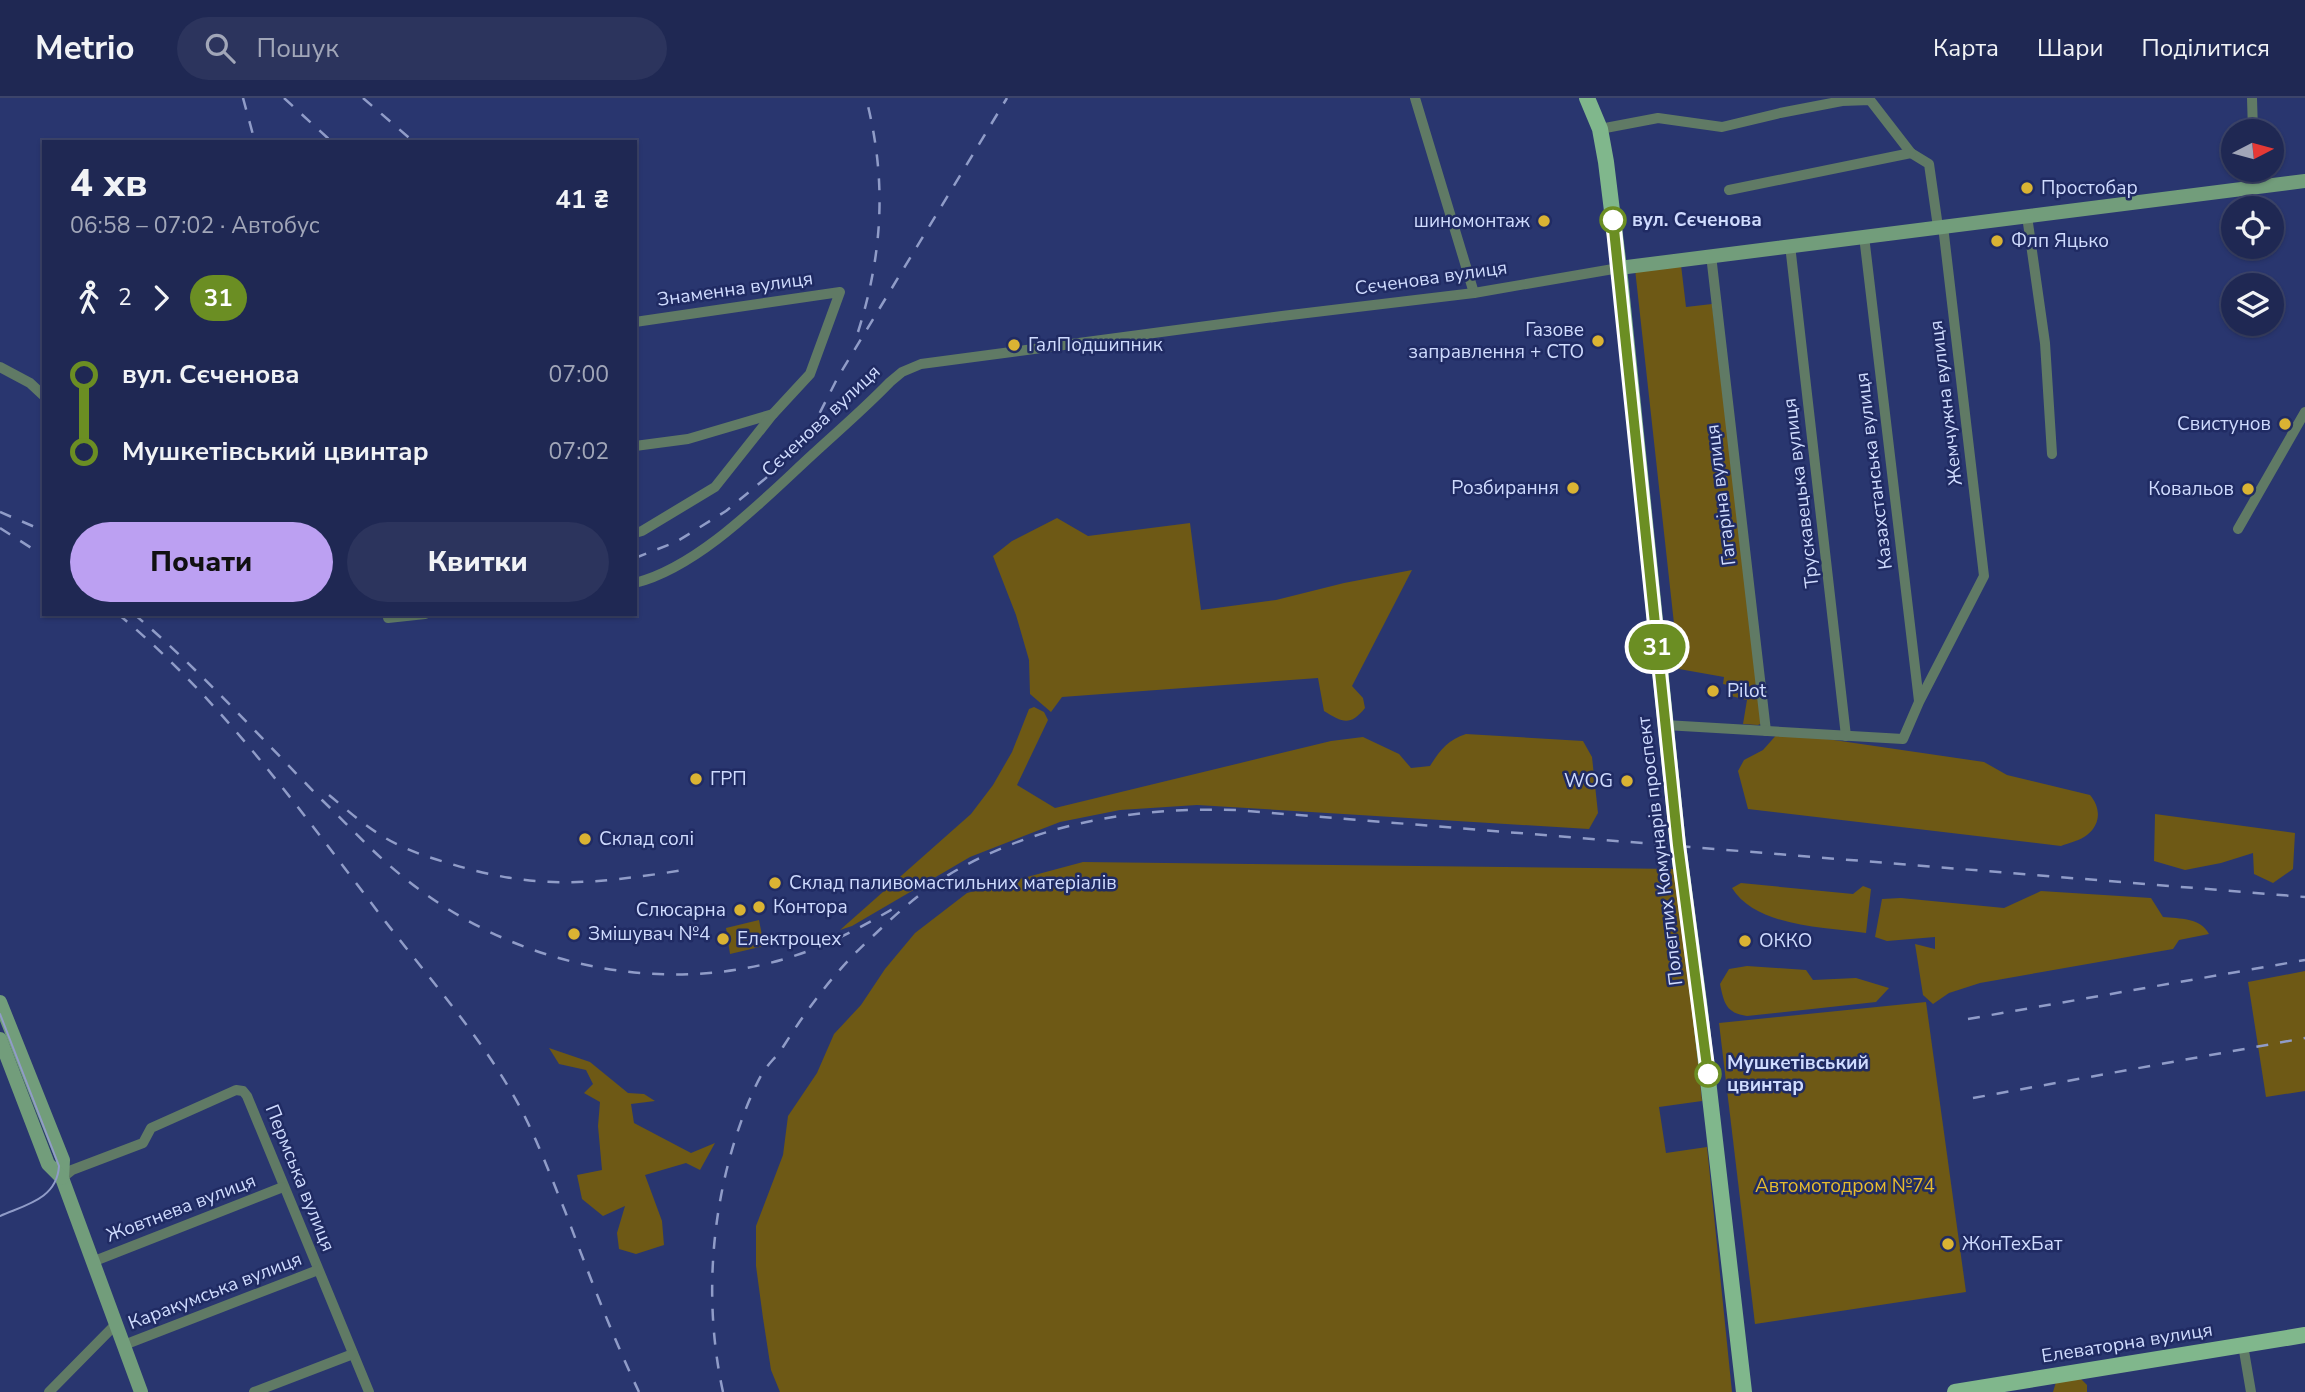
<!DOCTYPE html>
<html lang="uk">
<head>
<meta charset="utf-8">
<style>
  :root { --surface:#1f2853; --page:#2c345d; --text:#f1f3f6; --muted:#a1a6b8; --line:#3c446a; --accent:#bca0f2 }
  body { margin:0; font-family:"Nunito Sans",sans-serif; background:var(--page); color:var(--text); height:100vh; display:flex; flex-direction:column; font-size:26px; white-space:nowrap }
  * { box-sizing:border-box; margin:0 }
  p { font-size:23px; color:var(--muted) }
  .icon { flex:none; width:38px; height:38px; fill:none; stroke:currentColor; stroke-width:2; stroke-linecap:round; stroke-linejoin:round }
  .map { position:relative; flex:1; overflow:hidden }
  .drawer { position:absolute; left:42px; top:42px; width:595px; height:476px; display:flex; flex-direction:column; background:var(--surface); border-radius:0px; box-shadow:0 2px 5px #0004,0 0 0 2px var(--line) }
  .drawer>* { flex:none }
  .badge { padding:0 14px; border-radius:23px; font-size:24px; line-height:46px }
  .needle { width:46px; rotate:84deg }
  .tools { position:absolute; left:2221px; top:21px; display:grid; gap:14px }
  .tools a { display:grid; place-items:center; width:63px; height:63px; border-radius:50%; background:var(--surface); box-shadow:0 2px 5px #0004,0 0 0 2px var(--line); font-size:35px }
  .map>.badge { position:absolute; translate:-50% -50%; box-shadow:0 0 0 4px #fff }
  .legs { display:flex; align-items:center; gap:10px; height:77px; padding:0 28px; font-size:23px }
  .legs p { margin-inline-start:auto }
  .overview { display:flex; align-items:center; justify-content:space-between; height:119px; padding:0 28px }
  h1 { font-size:38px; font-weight:800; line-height:52px }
  .cta { display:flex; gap:14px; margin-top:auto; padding:14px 28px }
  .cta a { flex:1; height:80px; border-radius:42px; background:var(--accent); color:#111; font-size:28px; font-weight:800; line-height:80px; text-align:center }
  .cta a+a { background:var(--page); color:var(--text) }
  ul { padding:0 28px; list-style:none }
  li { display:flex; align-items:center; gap:24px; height:77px; font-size:26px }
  li i { display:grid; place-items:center; width:10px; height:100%; margin:0 9px; background:currentColor }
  li i::after { content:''; width:18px; height:18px; margin:-9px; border:5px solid; border-radius:50%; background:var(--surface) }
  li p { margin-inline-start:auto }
  li:first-child i { background:linear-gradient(#0000 50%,currentColor 0) }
  li:last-child i { background:linear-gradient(currentColor 50%,#0000 0) }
  header { display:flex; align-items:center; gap:42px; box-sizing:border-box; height:98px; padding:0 35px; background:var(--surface); border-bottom:2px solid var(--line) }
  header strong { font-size:33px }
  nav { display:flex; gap:38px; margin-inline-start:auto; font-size:24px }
  .search { width:490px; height:63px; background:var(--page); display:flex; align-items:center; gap:18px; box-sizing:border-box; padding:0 24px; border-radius:38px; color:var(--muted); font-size:26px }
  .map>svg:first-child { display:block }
  .green { fill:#6e5915 }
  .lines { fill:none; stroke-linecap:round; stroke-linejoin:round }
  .street { stroke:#607a65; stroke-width:10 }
  .secondary { stroke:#729d7b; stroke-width:14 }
  .primary { stroke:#80b78c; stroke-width:16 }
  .tram { stroke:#909cc8; stroke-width:2 }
  .rail { stroke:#909cc8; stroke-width:2.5; stroke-dasharray:12 12; stroke-linecap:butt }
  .line-1-casing { stroke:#fff; stroke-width:16 }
  .line-1 { stroke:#6b8e23; stroke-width:10 }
  .poi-dot { fill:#dab333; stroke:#202b63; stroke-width:2.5 }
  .stop-1-dot { fill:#fff; stroke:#6b8e23; stroke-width:3.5 }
  .labels { text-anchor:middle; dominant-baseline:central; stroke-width:5; stroke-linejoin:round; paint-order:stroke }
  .poi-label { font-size:19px; fill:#cfdbfe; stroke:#202b63; text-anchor:start }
  .stop-label { font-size:19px; font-weight:bold; fill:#cfdbfe; stroke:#202b63; text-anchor:start }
  .street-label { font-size:19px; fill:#cfdbfe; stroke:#202b63 }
  .park-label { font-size:19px; fill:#e7bc2d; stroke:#202b63 }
</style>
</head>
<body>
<header>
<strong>Metrio</strong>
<div class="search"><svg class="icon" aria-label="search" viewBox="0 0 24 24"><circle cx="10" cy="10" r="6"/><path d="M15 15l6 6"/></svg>Пошук</div>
<nav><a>Карта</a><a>Шари</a><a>Поділитися</a></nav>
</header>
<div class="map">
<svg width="2305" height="1294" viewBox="0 0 2305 1294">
  <rect width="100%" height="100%" fill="#29366f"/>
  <g class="green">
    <polygon points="1681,167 1686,209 1712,206 1762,625 1758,627 1743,626 1747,602 1727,597 1728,587 1723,586 1724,579 1679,571 1635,171"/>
    <path d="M1057,420L1088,438L1190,425L1201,512L1276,502L1344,485L1412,472L1352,588L1363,600L1365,610C1350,629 1342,624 1324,613L1318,580L1062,599L1051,614L1030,596L1029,562L1016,517L993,458L1012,443Z"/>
    <path d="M1034,609L1044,614L1048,622L1017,687L1055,710L1331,643L1363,639L1399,656L1411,670L1430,668C1440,652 1448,642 1466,636L1583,643L1592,659L1598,715L1589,731L1197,707L1120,712L1060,724L970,759L852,828L840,832L971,716L993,687L1012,654L1029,611Z"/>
    <path d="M1779,634L1984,664L2007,677L2090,697C2101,710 2101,726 2087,737C2081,742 2069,745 2061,748L1748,711L1738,673L1744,662L1763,652Z"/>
    <polygon points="2155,716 2295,735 2293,771 2273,785 2254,776 2253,755 2221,765 2185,772 2154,763"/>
    <polygon points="1083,764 1678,771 1702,1003 1659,1009 1666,1055 1707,1049 1732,1294 780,1294 771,1272 763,1220 756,1168 756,1128 783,1057 788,1018 817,975 834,936 861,907 885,871 915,835 967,795"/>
    <path d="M1741,785L1853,796L1863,788L1871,791L1866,835C1825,829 1756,829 1732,790Z"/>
    <path d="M2041,793L2151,800L2163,819C2180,821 2200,819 2209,836L2179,842L2173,851L1980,885L1949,895L1933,906L1923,897L1915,846L1935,851V839L1887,843L1875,839L1882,801L1901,800L2004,810Z"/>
    <polygon points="759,822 764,848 730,856 726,830"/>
    <path d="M1747,868L1806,872L1813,882L1856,880L1889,890L1876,904L1747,918C1726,915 1724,905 1720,886L1729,871Z"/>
    <polygon points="2305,873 2305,993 2266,999 2248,884"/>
    <polygon points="1926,904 1966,1194 1755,1226 1719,925"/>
    <polygon points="549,950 590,964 628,995 644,996 655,1003 631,1006 634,1025 691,1055 715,1045 700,1072 686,1065 645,1077 662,1123 664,1147 636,1156 619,1151 617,1135 625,1108 603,1118 582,1101 577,1077 602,1072 598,1028 600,1004 584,995 593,986 586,972 559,966"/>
    <polygon points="2081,1281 2087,1287 2087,1294 2053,1294 2056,1284"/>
  </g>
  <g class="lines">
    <g class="street">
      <polyline points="1415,0 1474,195"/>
      <polyline points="2252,0 2253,33"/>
      <polyline points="1600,31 1658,20 1722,29 1780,15 1842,3 1870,2 1911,55 1929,66 1938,129"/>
      <polyline points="2254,72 2254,89"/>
      <polyline points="1729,92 1911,55"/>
      <polyline points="2027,118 2045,245 2052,356"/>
      <polyline points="1864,138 1919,603"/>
      <polyline points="1790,147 1846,638"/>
      <polyline points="1711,157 1766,633"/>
      <polyline points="635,224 840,194 810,276 773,316 688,341 635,348"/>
      <polyline points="0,269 30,285 44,298"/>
      <polyline points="2238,431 2305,314"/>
      <polyline points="635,435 642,433 715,389 773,316"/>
      <path d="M635,485C699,469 764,401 812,357C838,333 865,310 890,284L902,274L921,266L1282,218L1474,195L1619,170"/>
      <polyline points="388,520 425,516"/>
      <polyline points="1665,627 1903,641 1919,604 1984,478 1943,128"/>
      <polyline points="62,1080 72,1072 143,1045 151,1030 236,992 243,993 247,998 369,1294"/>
      <polyline points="92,1164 283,1089"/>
      <polyline points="124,1247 318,1172"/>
      <polyline points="2243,1247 2251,1294"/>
      <polyline points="49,1294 116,1226"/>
      <polyline points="254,1294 353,1256"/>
    </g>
    <g class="secondary">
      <polyline points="1619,170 2305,83"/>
      <polyline points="0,904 63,1062 62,1080 141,1294"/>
      <polyline points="0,941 48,1066 62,1080"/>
    </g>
    <g class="primary">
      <polyline points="1587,0 1600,31 1606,64 1619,170 1678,747 1699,904 1744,1294"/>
      <polyline points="1955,1294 2305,1237"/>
    </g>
    <path class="tram" d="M0,916L59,1068C57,1101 25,1107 0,1118"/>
    <g class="rail">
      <polyline points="243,0 255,44"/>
      <polyline points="284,0 332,44"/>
      <polyline points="363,0 414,44"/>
      <path d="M858,234C883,155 887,81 866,0"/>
      <polyline points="0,414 44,433"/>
      <polyline points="0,430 44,458"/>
      <polyline points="635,460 676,444 726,413 772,375 809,336 838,279 1007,0"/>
      <path d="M118,516C223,603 302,715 385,823C432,884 484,942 521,1011C538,1044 551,1079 565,1113C588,1174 611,1235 639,1294"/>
      <path d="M134,516C201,573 260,639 322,702C350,729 376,758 407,782C520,873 684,905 821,848C847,837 872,823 896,809"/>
      <path d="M329,697C345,710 361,725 379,736C400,750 424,758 448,765C538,793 593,786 684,772"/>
      <polyline points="1968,921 2305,862"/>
      <polyline points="1973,1000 2305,940"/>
      <path d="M723,1294C702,1198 712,1093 749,1003C754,992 759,979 766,970C771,963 778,957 783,949C809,908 836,872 872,839C898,814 924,791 955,773C1042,724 1138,709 1236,712L2305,799"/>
    </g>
  </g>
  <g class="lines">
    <defs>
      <polyline id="line-1" points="1613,122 1678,747 1708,976"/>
    </defs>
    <use href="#line-1" class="line-1-casing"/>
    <use href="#line-1" class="line-1"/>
  </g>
  <g class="poi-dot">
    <circle cx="2027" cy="90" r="7"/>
    <circle cx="1544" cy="123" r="7"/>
    <circle cx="1997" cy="143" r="7"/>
    <circle cx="1598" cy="243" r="7"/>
    <circle cx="1014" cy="247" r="7"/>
    <circle cx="2285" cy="326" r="7"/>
    <circle cx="1573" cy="390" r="7"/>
    <circle cx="2248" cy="391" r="7"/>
    <circle cx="1713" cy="593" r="7"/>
    <circle cx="696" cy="681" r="7"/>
    <circle cx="1627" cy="683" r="7"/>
    <circle cx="585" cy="741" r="7"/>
    <circle cx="775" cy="785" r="7"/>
    <circle cx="759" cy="809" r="7"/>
    <circle cx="740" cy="812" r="7"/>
    <circle cx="574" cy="836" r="7"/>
    <circle cx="723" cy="841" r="7"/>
    <circle cx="1745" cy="843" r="7"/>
    <circle cx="1948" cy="1146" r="7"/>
  </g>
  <g class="stop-1-dot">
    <circle cx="1613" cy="122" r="12"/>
    <circle cx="1708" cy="976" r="12"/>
  </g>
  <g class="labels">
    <g class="poi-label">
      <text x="2041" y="90">Простобар</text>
      <text x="1530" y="123" text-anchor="end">шиномонтаж</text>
      <text x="2011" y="143">Флп Яцько</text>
      <text x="1584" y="232" text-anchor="end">Газове<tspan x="1584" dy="22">заправлення + СТО</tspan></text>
      <text x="1028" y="247">ГалПодшипник</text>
      <text x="2271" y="326" text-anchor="end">Свистунов</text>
      <text x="1559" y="390" text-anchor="end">Розбирання</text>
      <text x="2234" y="391" text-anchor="end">Ковальов</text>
      <text x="1727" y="593">Pilot</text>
      <text x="710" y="681">ГРП</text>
      <text x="1613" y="683" text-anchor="end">WOG</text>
      <text x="599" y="741">Склад солі</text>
      <text x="789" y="785">Склад паливомастильних матеріалів</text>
      <text x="773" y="809">Контора</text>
      <text x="726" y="812" text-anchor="end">Слюсарна</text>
      <text x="588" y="836">Змішувач №4</text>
      <text x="737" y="841">Електроцех</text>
      <text x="1759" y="843">ОККО</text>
      <text x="1962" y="1146">ЖонТехБат</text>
    </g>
    <g class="stop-label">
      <text x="1632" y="122">вул. Сєченова</text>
      <text x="1727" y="965">Мушкетівський<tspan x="1727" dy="22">цвинтар</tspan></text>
    </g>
    <g class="street-label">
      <text transform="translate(1431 180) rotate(-8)">Сєченова вулиця</text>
      <text transform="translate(735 191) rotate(-8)">Знаменна вулиця</text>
      <text transform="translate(1946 305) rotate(-97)">Жемчужна вулиця</text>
      <text transform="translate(821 323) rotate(-43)">Сєченова вулиця</text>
      <text transform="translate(1874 373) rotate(-97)">Казахстанська вулиця</text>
      <text transform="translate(1801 395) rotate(-97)">Трускавецька вулиця</text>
      <text transform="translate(1721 397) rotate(-97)">Гагаріна вулиця</text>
      <text transform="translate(1660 753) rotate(-97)">Полеглих Комунарів проспект</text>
      <text transform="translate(300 1080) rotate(68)">Пермська вулиця</text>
      <text transform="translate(181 1110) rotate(-21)">Жовтнева вулиця</text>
      <text transform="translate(215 1193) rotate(-21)">Каракумська вулиця</text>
      <text transform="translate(2127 1245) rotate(-9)">Елеваторна вулиця</text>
    </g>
    <g class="park-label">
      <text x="1845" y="1088">Автомотодром №74</text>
    </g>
  </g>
</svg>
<div class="tools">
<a><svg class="needle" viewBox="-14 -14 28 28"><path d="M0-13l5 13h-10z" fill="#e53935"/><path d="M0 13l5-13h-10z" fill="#a1a6b8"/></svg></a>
<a><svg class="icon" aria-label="locate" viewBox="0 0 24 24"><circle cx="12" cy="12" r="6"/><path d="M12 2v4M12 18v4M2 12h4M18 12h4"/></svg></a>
<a><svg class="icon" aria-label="layers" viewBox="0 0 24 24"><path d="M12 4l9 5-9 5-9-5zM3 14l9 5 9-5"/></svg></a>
</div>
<b class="badge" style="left:1657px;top:549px;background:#6b8e23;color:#fff">31</b>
<section class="drawer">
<div class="overview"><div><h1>4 хв</h1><p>06:58 – 07:02 · Автобус</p></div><b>41 ₴</b></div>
<div class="legs"><svg class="icon" aria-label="walk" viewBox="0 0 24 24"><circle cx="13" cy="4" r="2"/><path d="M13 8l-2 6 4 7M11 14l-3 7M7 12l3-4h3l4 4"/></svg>2<svg class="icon" aria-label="forward" viewBox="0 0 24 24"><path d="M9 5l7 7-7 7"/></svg><b class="badge" style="background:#6b8e23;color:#fff">31</b></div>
<ul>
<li><i style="color:#6b8e23"></i><b>вул. Сєченова</b><p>07:00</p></li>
<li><i style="color:#6b8e23"></i><b>Мушкетівський цвинтар</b><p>07:02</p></li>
</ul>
<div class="cta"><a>Почати</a><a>Квитки</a></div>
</section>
</div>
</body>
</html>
